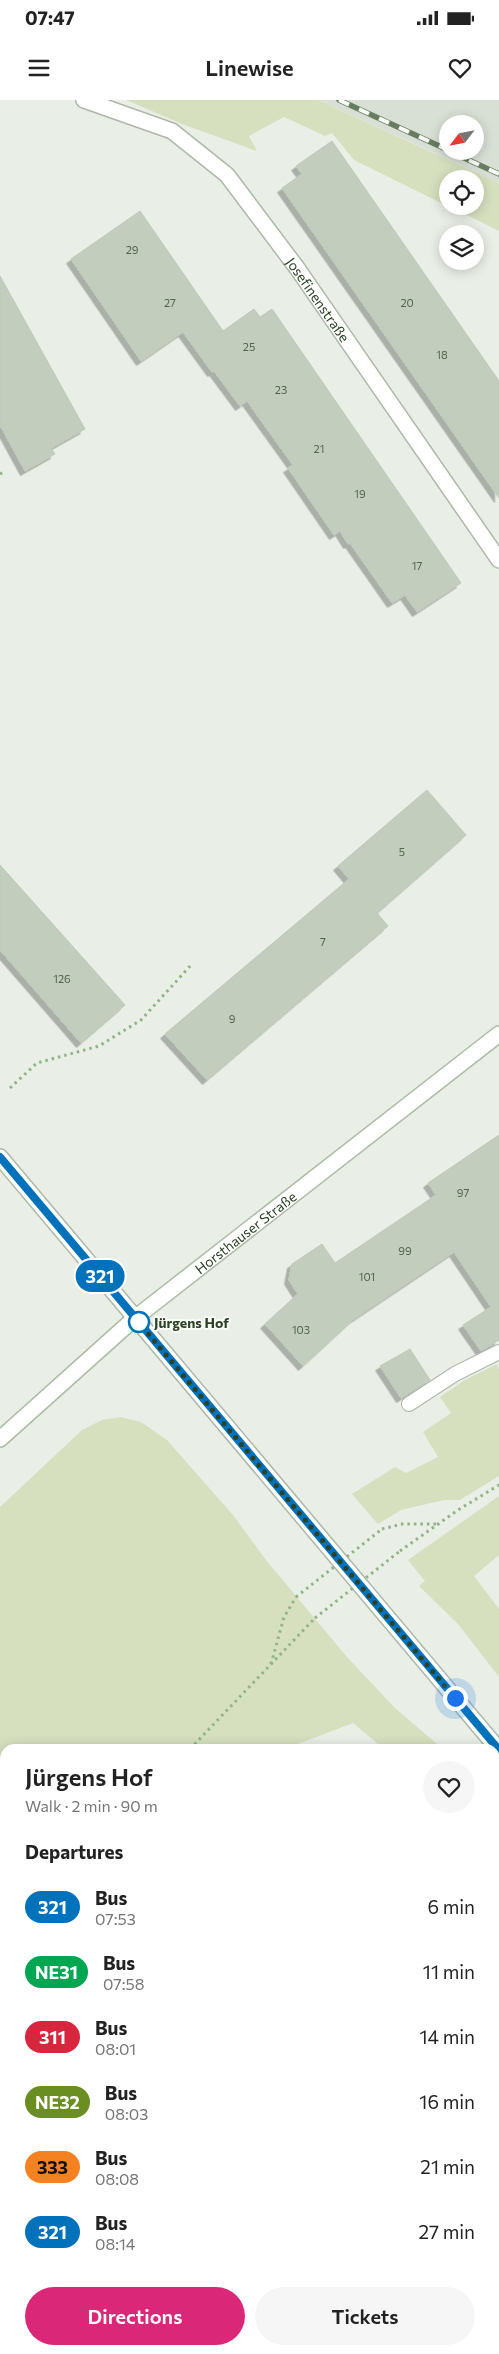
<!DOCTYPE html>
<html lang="en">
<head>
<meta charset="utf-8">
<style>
  :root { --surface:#fff; --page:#f6f6f6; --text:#222; --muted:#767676; --accent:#db2777 }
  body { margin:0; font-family:Commissioner,sans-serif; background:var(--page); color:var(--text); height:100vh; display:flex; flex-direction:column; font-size:19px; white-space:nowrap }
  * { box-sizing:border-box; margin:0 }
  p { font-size:16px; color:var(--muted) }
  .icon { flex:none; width:28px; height:28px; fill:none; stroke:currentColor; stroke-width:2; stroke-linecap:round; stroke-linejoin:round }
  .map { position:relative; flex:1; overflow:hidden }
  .side { position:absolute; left:0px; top:1644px; width:500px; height:611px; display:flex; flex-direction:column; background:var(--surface); border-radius:15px 15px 0 0; box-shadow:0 2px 12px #0003 }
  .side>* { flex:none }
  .badge { padding:0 10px; border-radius:16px; font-size:18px; line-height:32px }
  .needle { width:32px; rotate:238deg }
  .tools { position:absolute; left:439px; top:15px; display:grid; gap:10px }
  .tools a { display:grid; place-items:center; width:45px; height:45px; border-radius:50%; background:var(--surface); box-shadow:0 2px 12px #0003; font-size:25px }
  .you { position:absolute; width:25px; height:25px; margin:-12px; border:4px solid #fff; border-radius:50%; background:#1a73e8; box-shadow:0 0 0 8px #1a73e833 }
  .map>.badge { position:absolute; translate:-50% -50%; box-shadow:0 0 0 2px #fff }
  h2 { padding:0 25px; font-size:19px; line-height:45px }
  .round { display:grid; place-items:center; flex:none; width:52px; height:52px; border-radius:26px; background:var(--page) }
  .headline { display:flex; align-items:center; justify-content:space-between; height:85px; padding:0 25px }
  h1 { font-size:24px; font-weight:600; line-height:38px }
  .button { display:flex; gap:10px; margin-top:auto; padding:10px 25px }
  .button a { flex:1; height:58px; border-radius:30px; background:var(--accent); color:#fff; font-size:20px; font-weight:600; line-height:58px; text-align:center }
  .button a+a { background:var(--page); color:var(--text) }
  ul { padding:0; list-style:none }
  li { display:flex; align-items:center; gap:15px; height:65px; padding:0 25px }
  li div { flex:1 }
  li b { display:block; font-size:19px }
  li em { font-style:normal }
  li .badge { min-width:55px; font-weight:700; text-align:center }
  .status { display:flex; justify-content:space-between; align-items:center; height:35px; padding:0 25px; background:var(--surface); direction:ltr }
  .status svg { height:14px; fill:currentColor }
  header { display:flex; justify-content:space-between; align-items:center; height:65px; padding:0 25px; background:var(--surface); font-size:22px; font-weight:600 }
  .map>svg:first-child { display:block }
  .built { fill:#d8dfd4; fill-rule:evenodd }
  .green { fill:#d6e0bf }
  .building { fill:#c3cdbe; stroke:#bec9b8; filter:url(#shadow) }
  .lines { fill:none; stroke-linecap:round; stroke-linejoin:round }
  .service-casing { stroke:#acb8a8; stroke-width:16 }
  .minor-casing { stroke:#acb8a8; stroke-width:18 }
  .tertiary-casing { stroke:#acb8a8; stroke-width:18 }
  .secondary-casing { stroke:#abbba4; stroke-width:18 }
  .path { stroke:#92b386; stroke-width:3; stroke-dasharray:2.5 4; stroke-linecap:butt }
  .service { stroke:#fff; stroke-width:14 }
  .minor { stroke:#fff; stroke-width:15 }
  .tertiary { stroke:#fff; stroke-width:15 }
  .secondary { stroke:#fff; stroke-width:15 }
  .rail-casing { stroke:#667d5f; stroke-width:5.5 }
  .rail { stroke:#f9fbf7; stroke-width:4; stroke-dasharray:11; stroke-linecap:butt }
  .path-bridge { stroke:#92b386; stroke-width:3; stroke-dasharray:2.5 4; stroke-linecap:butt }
  .line-casing { stroke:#fff; stroke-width:11 }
  .line { stroke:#0072bc; stroke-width:8 }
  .walk { stroke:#2b4224; stroke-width:5; stroke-dasharray:0 9 }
  .stop-dot { fill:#fff; stroke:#0072bc; stroke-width:2.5 }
  .labels { text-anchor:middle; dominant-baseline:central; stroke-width:4; stroke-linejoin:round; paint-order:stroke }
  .number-label { font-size:11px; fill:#51654a }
  .street-label { font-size:14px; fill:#2b4224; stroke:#f9fbf7 }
  .stop-label { font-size:14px; font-weight:bold; fill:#2b4224; stroke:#f9fbf7; text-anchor:start }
</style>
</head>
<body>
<div class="status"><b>07:47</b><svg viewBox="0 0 49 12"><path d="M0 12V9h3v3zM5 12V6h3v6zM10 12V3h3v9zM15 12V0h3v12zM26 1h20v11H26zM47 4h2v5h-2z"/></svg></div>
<header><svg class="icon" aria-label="menu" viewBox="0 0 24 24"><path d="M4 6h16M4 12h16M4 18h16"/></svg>Linewise<svg class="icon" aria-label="heart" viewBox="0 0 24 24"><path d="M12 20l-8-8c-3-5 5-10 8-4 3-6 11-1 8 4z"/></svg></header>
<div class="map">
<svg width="499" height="2254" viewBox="0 0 499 2254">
  <defs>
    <filter id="shadow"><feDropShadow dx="-4.5" dy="4.5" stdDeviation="0" flood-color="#0004"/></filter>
  </defs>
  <rect width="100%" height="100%" fill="#e9efe6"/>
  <path class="built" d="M318,0H499V83L424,48ZM448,24H475V51H448Z"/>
  <g class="green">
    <polygon points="126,0 318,0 499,83 499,131 449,106 475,106 475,79 448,79 447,106 354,60 332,33 325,36 284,17 249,36 257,51 182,24"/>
    <polygon points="497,1264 499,1270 499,1376 460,1400 444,1400 401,1410 378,1424 352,1394 395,1367 406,1373 438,1357 423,1332 451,1313 440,1297 465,1280"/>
    <polygon points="121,1317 141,1322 167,1340 233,1415 266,1460 347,1557 395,1608 443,1649 384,1649 353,1623 285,1649 5,1649 5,2002 0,2009 0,1407 82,1330 102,1320"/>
    <polygon points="499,1396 499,1455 474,1476 499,1509 499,1577 458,1524 419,1486 425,1481 408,1460"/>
    <polygon points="495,1704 499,1708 499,1758 495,1753"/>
  </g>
  <g class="building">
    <polygon points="332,41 499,281 499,398 282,88 302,74 296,66"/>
    <polygon points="140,111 223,231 254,209 260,217 272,209 461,483 417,512 405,495 392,503 350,443 348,444 340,431 334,435 288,368 293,365 247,301 240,306 214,271 212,272 183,232 141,261 71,159"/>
    <polygon points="0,176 85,329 51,348 55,354 25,371 0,325"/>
    <polygon points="427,690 466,735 377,813 388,826 207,980 165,934 349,779 338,766"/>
    <polygon points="0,765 125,905 81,943 0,850"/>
    <polygon points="499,1035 499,1240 481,1251 463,1225 491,1207 454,1152 354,1219 303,1266 265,1224 298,1194 289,1180 292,1164 322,1144 335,1163 436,1095 428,1083"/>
    <polygon points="410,1249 430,1280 401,1298 380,1266"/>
  </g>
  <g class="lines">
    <defs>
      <g id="service">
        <polyline points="409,1304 455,1274 499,1252"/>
        <polyline points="495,1942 499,1947"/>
        <polyline points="495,2192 499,2196"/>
        <polyline points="133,2250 136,2254"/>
        <polyline points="322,2250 326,2254"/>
      </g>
      <g id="minor">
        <path id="s1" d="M84,0L172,31L227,75L297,168L499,460"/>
        <polyline points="262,2254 263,2250"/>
      </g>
      <polyline id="tertiary" points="0,1057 499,1650"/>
      <g id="secondary">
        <path id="s2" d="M0,1339L135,1218L499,934"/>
      </g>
    </defs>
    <use href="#service" class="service-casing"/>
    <use href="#minor" class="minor-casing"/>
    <use href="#tertiary" class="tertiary-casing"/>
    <use href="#secondary" class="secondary-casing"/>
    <g class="path">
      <polyline points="0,374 5,371"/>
      <polyline points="10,988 37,963 99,946 141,920 192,864"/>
      <polyline points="382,1429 402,1424 438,1424"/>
      <polyline points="400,1451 458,1410 499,1385"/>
      <polyline points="271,1564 284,1517 296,1497"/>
      <polyline points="190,1649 315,1518"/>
      <polyline points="495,1773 499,1775"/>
      <polyline points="0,1863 5,1860"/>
    </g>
    <use href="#service" class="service"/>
    <use href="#minor" class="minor"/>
    <use href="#tertiary" class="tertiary"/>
    <use href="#secondary" class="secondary"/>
    <defs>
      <g id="rail">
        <polyline points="339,0 448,50"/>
        <polyline points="449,51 499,74"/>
      </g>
    </defs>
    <use href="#rail" class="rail-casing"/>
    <use href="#rail" class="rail"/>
    <g class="path-bridge">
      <polyline points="296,1497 382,1429"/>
      <polyline points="315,1518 400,1451"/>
    </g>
  </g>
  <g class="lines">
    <defs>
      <polyline id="line" points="0,1057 499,1650"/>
    </defs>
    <use href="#line" class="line-casing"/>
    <use href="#line" class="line"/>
    <polyline class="walk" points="139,1222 135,1218 455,1598"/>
  </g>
  <circle class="stop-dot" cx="139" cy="1222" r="10"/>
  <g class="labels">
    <g class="number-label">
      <text x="132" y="149">29</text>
      <text x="170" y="202">27</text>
      <text x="407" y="202">20</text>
      <text x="249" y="246">25</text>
      <text x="442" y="254">18</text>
      <text x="281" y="289">23</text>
      <text x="319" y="348">21</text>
      <text x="360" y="393">19</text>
      <text x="417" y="465">17</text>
      <text x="402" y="751">5</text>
      <text x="323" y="841">7</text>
      <text x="62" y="878">126</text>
      <text x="232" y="918">9</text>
      <text x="463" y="1092">97</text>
      <text x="405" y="1150">99</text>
      <text x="367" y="1176">101</text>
      <text x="301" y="1229">103</text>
    </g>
    <g class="street-label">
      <text stroke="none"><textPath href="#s1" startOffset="318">Josefinenstraße</textPath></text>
      <text stroke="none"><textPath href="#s2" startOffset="321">Horsthauser Straße</textPath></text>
    </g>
    <g class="stop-label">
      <text x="154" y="1222">Jürgens Hof</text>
    </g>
  </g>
</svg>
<div class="tools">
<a><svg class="needle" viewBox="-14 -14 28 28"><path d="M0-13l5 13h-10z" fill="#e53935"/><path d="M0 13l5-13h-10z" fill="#767676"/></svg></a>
<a><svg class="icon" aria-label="locate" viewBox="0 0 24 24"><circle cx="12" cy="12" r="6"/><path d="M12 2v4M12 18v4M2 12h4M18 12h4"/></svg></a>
<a><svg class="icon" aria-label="layers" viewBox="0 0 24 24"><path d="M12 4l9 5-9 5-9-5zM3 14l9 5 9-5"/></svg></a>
</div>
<div class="you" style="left:455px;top:1598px"></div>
<b class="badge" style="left:100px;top:1176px;background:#0072bc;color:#fff">321</b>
<section class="side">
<div class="headline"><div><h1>Jürgens Hof</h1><p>Walk · 2 min · 90 m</p></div><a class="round"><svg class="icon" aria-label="heart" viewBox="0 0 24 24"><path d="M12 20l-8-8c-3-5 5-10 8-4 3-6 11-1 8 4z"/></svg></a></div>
<h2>Departures</h2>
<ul>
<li><span class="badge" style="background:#0072bc;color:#fff">321</span><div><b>Bus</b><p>07:53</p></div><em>6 min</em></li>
<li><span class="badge" style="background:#00a651;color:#fff">NE31</span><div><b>Bus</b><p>07:58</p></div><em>11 min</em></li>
<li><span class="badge" style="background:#d7263d;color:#fff">311</span><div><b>Bus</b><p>08:01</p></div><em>14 min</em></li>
<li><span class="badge" style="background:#6b8e23;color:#fff">NE32</span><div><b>Bus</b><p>08:03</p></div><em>16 min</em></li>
<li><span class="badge" style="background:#f58220;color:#111">333</span><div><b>Bus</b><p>08:08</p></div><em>21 min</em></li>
<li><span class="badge" style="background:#0072bc;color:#fff">321</span><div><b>Bus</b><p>08:14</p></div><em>27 min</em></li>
</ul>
<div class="button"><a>Directions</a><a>Tickets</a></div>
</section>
</div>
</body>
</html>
